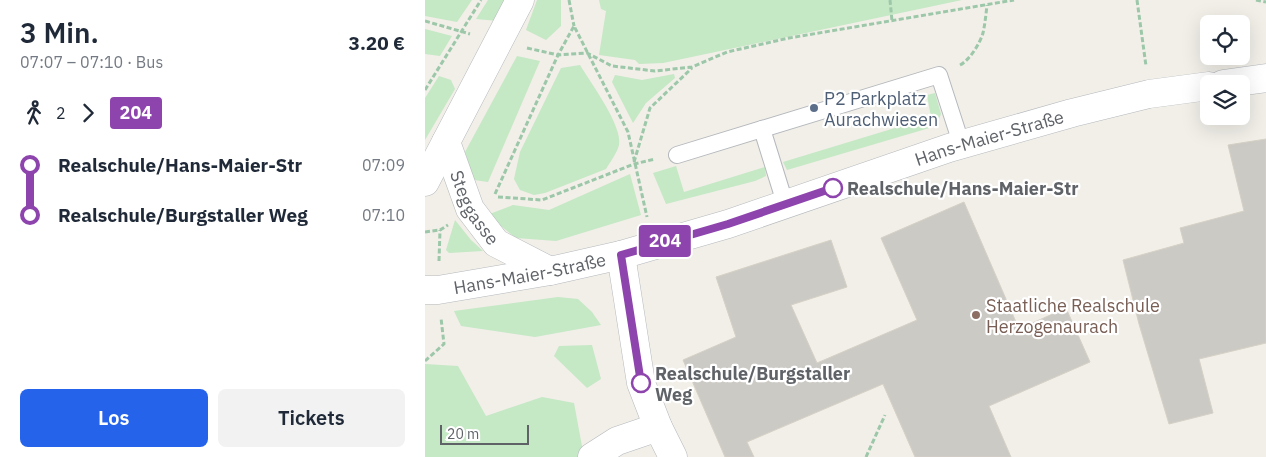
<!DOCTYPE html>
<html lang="de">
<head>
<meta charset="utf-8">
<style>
  :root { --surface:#fff; --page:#f2f2f3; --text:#1f2937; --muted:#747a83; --accent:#2563eb }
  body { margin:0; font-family:"IBM Plex Sans",sans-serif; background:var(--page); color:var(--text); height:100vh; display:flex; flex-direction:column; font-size:19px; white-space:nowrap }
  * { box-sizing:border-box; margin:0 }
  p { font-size:16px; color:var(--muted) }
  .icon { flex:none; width:28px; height:28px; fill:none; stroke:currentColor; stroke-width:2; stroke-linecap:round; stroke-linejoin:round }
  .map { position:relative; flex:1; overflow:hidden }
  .details { display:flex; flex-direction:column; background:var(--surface); width:425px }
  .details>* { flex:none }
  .badge { padding:0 10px; border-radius:4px; font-size:18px; line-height:32px }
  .tools { position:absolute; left:775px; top:15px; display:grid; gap:10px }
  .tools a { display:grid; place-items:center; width:50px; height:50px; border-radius:8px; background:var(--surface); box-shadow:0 5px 20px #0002; font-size:25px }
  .scale { position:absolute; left:15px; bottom:12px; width:89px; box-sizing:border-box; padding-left:5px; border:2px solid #5f6368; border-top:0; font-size:14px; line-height:18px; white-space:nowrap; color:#5f6368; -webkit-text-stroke:4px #fff; paint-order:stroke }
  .map>.badge { position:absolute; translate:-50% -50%; box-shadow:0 0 0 2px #fff }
  .legs { display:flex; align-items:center; gap:8px; height:55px; padding:0 20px; font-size:16px }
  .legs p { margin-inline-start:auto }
  .summary { display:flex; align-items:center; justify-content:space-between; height:85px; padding:0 20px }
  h1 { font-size:28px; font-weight:600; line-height:38px }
  .primary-button { display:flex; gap:10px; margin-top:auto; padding:10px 20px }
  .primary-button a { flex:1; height:58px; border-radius:8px; background:var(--accent); color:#fff; font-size:20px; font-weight:600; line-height:58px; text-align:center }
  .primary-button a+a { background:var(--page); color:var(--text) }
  ul { padding:0 20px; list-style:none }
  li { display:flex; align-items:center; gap:18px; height:50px; font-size:19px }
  li i { display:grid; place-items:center; width:8px; height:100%; margin:0 6px; background:currentColor }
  li i::after { content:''; width:12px; height:12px; margin:-6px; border:4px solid; border-radius:50%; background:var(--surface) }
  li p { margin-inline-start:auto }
  li:first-child i { background:linear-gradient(#0000 50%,currentColor 0) }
  li:last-child i { background:linear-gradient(currentColor 50%,#0000 0) }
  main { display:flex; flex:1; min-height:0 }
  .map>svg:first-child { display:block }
  .green { fill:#c5e8c5 }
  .building { fill:#cccac5; stroke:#d6d1c6 }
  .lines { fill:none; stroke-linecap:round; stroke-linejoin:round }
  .service-casing { stroke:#b5b8bc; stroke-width:18 }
  .minor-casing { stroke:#b5b8bc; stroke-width:29 }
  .tertiary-casing { stroke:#b5b8bc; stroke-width:29 }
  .path { stroke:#9cc7a9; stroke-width:3; stroke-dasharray:5 2.5; stroke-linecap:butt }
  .service { stroke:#fff; stroke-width:16 }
  .minor { stroke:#fff; stroke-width:28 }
  .tertiary { stroke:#fff; stroke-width:28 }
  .line-1-casing { stroke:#fff; stroke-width:11 }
  .line-1 { stroke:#8e44ad; stroke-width:8 }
  .service-dot { fill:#5c6f8a; stroke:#fff; stroke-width:2 }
  .stop-1-dot { fill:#fff; stroke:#8e44ad; stroke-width:2.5 }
  .education-dot { fill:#8d6e63; stroke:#fff; stroke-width:2 }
  .labels { text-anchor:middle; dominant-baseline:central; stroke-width:4.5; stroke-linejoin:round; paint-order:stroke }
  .service-label { font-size:18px; fill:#4e5e75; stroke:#fff; text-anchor:start }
  .street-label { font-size:18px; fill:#5f6368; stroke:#fff }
  .stop-label { font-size:18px; font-weight:bold; fill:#5f6368; stroke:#fff; text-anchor:start }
  .education-label { font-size:18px; fill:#785e54; stroke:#fff; text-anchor:start }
</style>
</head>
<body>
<main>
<section class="details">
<div class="summary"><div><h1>3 Min.</h1><p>07:07 – 07:10 · Bus</p></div><b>3.20 €</b></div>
<div class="legs"><svg class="icon" aria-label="walk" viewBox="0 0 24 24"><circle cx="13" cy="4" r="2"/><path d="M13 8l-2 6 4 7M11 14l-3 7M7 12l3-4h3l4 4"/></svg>2<svg class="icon" aria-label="forward" viewBox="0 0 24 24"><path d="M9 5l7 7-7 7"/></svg><b class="badge" style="background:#8e44ad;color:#fff">204</b></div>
<ul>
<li><i style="color:#8e44ad"></i><b>Realschule/Hans-Maier-Str</b><p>07:09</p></li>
<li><i style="color:#8e44ad"></i><b>Realschule/Burgstaller Weg</b><p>07:10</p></li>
</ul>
<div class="primary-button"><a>Los</a><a>Tickets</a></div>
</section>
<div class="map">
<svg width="841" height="457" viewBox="0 0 841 457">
  <rect width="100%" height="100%" fill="#f1efe8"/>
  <g class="green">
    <polygon points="0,0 47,0 32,22 0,16"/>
    <polygon points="63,0 82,0 73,21 51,19"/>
    <polygon points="112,0 136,0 136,26 121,40 101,30"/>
    <polygon points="174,0 537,0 238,63 214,64 210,60 174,55 181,11 176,9"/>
    <polygon points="0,29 27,36 15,56 0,54"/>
    <polygon points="92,56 115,61 63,182 49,180 40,152"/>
    <path d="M155,65C165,82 198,126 194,145C192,153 185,162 181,169L120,193L109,195L95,190L89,179L95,152L136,68Z"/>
    <polygon points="249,74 250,78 221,103 208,123 187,82 190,75 217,80"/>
    <polygon points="14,76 26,80 30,89 0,140 0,98"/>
    <polygon points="510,93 516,114 511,126 362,170 358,162 506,117 502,95"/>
    <polygon points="251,166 259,192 340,167 341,176 330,181 241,204 228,173"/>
    <polygon points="205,174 216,215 131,241 91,238 62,215 88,205 124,210"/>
    <polygon points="30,220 46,240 58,251 24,253 21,250"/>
    <polygon points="133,297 153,299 167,312 176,325 110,337 36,326 29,311"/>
    <polygon points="167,345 176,379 162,388 129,356 134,346"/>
    <polygon points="0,364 33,366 61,416 117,397 149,403 159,457 0,457"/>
  </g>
  <g class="building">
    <polygon points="841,139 841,343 774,359 788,413 744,424 714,324 698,260 759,243 755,228 819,211 803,145"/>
    <polygon points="539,202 594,329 641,308 665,362 564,406 586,457 490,457 458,384 322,442 329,457 300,457 258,360 311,337 291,277 406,240 422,287 366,305 392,363 492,320 456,238"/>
  </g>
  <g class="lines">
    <defs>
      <g id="service">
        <polyline points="337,129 360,203"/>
        <polyline points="252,155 514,75 537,146"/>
      </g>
      <g id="minor">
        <path id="s1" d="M21,142L45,209L71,243L125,271"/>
        <polyline points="0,182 95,0"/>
        <polyline points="196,255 216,383 233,427 248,457"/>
        <polyline points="167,457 192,441 233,427"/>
      </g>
      <g id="tertiary">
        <polyline points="798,84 841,78"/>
        <path id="s2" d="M0,290H13L125,271L196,255L303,224L524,148L647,113L724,94L784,86"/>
      </g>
    </defs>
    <use href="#service" class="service-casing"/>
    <use href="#minor" class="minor-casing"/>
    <use href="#tertiary" class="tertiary-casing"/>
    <g class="path">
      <polyline points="144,0 149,26"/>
      <polyline points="465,0 467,21"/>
      <polyline points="712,0 721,66"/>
      <polyline points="831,0 841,2"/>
      <polyline points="0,21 45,34"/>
      <polyline points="102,48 133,55 162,53 187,66 230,71 267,67 302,52 364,38 589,0"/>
      <path d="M535,65C545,60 555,43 558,33C560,24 561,14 562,5"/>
      <polyline points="0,90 56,0"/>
      <polyline points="209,162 225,108 267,68"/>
      <polyline points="70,194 133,55 149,26 203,132 222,217"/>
      <polyline points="73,197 117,200 209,164 230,159"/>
      <polyline points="0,232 15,230 23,225"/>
      <polyline points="14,261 15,230"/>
      <polyline points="0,361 19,344 16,318"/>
      <polyline points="441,457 460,415"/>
    </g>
    <use href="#service" class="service"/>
    <use href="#minor" class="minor"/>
    <use href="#tertiary" class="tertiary"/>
  </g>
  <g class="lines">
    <defs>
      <polyline id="line-1" points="216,383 196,255 303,224 408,188"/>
    </defs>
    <use href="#line-1" class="line-1-casing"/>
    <use href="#line-1" class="line-1"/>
  </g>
  <circle class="service-dot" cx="389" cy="108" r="5"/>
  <g class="stop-1-dot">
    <circle cx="408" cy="188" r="9"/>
    <circle cx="216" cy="383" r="9"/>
  </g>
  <circle class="education-dot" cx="551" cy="315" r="5"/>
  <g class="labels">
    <g class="service-label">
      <text x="399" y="98">P2 Parkplatz<tspan x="399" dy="21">Aurachwiesen</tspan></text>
    </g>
    <g class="street-label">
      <text stroke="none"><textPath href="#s2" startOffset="586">Hans-Maier-Straße</textPath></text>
      <text stroke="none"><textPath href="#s1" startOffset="72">Steggasse</textPath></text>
      <text stroke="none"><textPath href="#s2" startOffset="106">Hans-Maier-Straße</textPath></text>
    </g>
    <g class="stop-label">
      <text x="422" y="188">Realschule/Hans-Maier-Str</text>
      <text x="230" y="373">Realschule/Burgstaller<tspan x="230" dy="21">Weg</tspan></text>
    </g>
    <g class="education-label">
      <text x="561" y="305">Staatliche Realschule<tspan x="561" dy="21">Herzogenaurach</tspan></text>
    </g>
  </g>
</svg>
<div class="tools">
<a><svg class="icon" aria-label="locate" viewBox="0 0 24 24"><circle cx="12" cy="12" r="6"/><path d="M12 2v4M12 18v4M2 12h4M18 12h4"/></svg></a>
<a><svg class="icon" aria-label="layers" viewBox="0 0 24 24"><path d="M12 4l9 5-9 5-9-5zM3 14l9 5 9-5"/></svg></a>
</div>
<div class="scale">20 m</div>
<b class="badge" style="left:240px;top:241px;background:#8e44ad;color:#fff">204</b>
</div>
</main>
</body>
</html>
